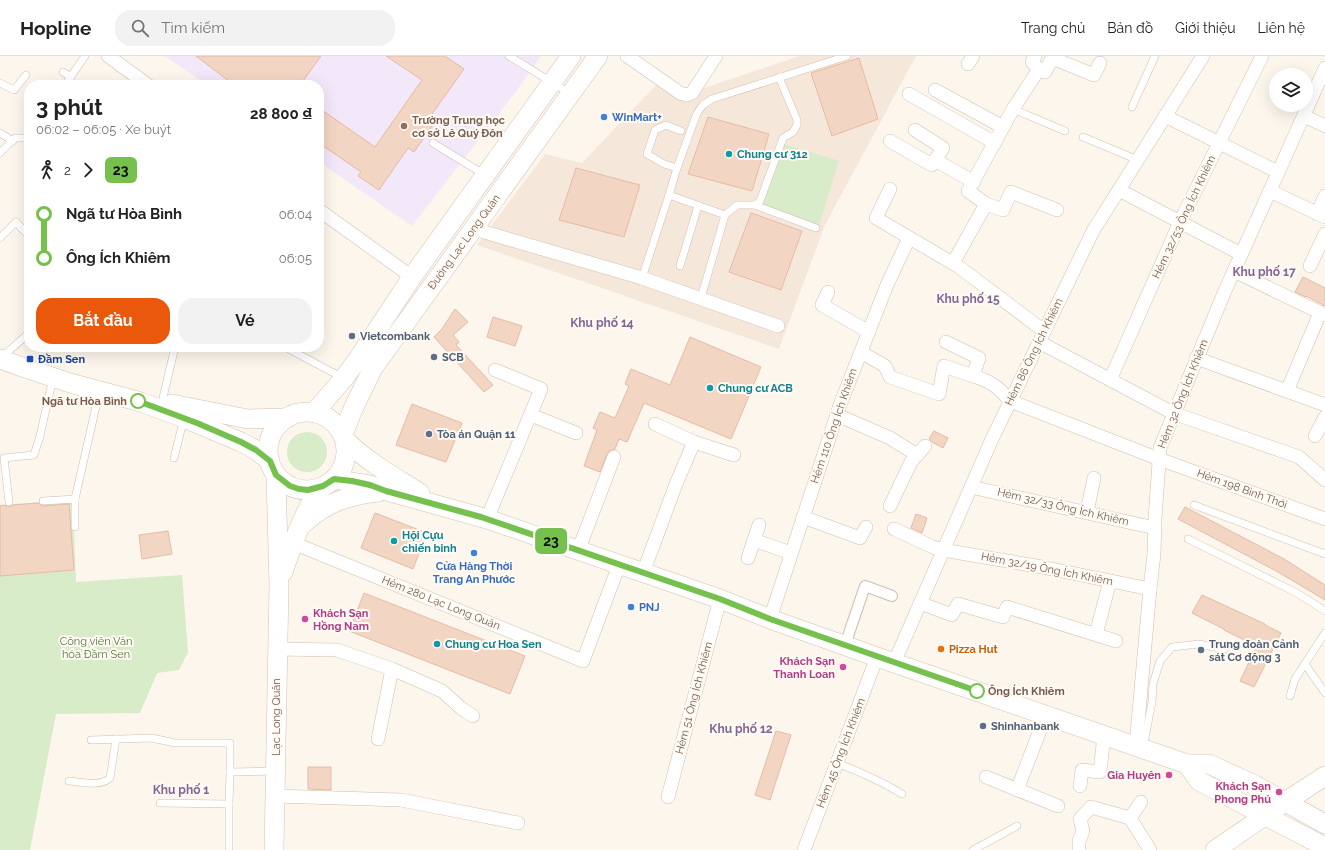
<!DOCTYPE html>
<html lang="vi">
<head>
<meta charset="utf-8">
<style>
  :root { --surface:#fff; --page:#f2f2f2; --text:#222; --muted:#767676; --line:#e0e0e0; --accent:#ea580c }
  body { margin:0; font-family:Raleway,sans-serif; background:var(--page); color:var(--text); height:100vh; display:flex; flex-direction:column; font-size:15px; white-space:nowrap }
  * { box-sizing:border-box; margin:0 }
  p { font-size:13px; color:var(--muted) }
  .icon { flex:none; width:22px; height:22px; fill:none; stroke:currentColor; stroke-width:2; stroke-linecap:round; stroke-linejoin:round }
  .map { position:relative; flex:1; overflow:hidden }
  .drawer { position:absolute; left:24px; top:24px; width:300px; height:272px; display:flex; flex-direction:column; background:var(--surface); border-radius:16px; box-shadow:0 4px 16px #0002 }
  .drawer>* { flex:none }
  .badge { padding:0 8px; border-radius:6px; font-size:14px; line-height:26px }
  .tools { position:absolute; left:1269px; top:12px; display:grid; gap:8px }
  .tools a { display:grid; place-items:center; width:44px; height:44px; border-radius:50%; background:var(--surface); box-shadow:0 4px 16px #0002; font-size:20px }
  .map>.badge { position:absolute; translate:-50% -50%; box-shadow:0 0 0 2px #fff }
  .legs { display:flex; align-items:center; gap:6px; height:44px; padding:0 12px; font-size:13px }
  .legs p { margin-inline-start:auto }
  .head { display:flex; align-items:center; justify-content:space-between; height:68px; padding:0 12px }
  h1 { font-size:22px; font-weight:700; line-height:30px }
  .cta { display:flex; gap:8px; margin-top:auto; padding:8px 12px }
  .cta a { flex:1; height:46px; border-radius:16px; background:var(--accent); color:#fff; font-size:16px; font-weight:700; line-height:46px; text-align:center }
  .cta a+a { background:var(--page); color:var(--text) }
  ul { padding:0 12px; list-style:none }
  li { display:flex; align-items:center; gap:14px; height:44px; font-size:15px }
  li i { display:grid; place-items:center; width:6px; height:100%; margin:0 5px; background:currentColor }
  li i::after { content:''; width:10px; height:10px; margin:-5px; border:3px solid; border-radius:50%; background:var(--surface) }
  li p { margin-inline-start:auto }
  li:first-child i { background:linear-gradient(#0000 50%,currentColor 0) }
  li:last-child i { background:linear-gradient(currentColor 50%,#0000 0) }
  header { display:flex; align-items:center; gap:24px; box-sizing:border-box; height:56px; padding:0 20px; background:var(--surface); border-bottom:1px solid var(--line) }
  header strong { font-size:19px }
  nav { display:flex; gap:22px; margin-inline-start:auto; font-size:14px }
  .search { width:280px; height:36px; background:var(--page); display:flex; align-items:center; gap:10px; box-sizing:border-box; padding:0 14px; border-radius:16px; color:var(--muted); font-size:15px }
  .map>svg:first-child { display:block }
  .residential { fill:#f5e8da }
  .education { fill:#f3e8fa }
  .green { fill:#d8ecc9 }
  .building { fill:#f3d5c3; stroke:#e6bba3 }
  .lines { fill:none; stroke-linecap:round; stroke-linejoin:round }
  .service-casing { stroke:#d1beb0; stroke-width:8 }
  .pedestrian-casing { stroke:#d1beb0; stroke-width:12 }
  .minor-casing { stroke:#d1beb0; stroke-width:14 }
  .secondary-casing { stroke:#d6c0b0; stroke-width:20 }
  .service { stroke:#fff; stroke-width:7 }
  .pedestrian { stroke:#fff; stroke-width:10 }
  .minor { stroke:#fff; stroke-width:13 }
  .secondary { stroke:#fff; stroke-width:19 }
  .line-1-casing { stroke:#fff; stroke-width:9 }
  .line-1 { stroke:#76c04d; stroke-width:6 }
  .shop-dot { fill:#3f7fe0; stroke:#fffaf3; stroke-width:1.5 }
  .education-dot { fill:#8d6e63; stroke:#fffaf3; stroke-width:1.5 }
  .culture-dot { fill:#0f9aa8; stroke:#fffaf3; stroke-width:1.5 }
  .service-dot { fill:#5c6f8a; stroke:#fffaf3; stroke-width:1.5 }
  .transit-dot { fill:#1a4fb4; stroke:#fffaf3; stroke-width:1.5 }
  .stop-1-dot { fill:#fff; stroke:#76c04d; stroke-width:2 }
  .hotel-dot { fill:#d1479c; stroke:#fffaf3; stroke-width:1.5 }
  .food-dot { fill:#e8710a; stroke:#fffaf3; stroke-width:1.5 }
  .labels { text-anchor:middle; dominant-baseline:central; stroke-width:4; stroke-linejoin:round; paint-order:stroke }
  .shop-label { font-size:11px; font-weight:bold; fill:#366cbe; stroke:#fffaf3; text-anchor:start }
  .education-label { font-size:11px; font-weight:bold; fill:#785e54; stroke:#fffaf3; text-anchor:start }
  .culture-label { font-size:11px; font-weight:bold; fill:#0d838f; stroke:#fffaf3; text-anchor:start }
  .street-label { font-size:11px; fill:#7a5c4d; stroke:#fffaf3 }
  .service-label { font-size:11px; font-weight:bold; fill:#4e5e75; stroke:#fffaf3; text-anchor:start }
  .transit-label { font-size:11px; font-weight:bold; fill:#164399; stroke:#fffaf3; text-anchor:start }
  .stop-label { font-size:11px; font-weight:bold; fill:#7a5c4d; stroke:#fffaf3; text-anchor:end }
  .hotel-label { font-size:11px; font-weight:bold; fill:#b23c85; stroke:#fffaf3; text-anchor:end }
  .park-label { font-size:11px; fill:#537a41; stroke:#fffaf3 }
  .food-label { font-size:11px; font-weight:bold; fill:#c56008; stroke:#fffaf3; text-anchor:start }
  .neighbourhood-label { font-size:12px; font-weight:bold; fill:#846695; stroke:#fffaf3 }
</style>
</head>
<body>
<header>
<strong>Hopline</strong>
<div class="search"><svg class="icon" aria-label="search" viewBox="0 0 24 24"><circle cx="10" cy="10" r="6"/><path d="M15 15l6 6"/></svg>Tìm kiếm</div>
<nav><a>Trang chủ</a><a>Bản đồ</a><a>Giới thiệu</a><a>Liên hệ</a></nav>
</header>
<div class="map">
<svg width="1325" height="794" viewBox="0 0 1325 794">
  <rect width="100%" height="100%" fill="#fdf6ec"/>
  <polygon class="residential" points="799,0 916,0 825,169 779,293 477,189 545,98 582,107 656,29 689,46 698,34"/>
  <polygon class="education" points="165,0 541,0 517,34 412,170 319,106 319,29 207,29"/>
  <g class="green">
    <polygon points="784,88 839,105 819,169 763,149"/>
    <circle cx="307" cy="396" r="20"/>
    <polygon points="73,444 76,526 182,519 188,596 179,614 157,617 140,657 56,658 30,794 0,794 0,449"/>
  </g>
  <g class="building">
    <polygon points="196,0 321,0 300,29 234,29"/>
    <polygon points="386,0 445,0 464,13 432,58 438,62 414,96 408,92 379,134 358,120 361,116 319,87 319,52 375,91 422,24"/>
    <polygon points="859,2 878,63 832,80 811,17"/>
    <polygon points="708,61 769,78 752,135 688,118"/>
    <polygon points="576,112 640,129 624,181 559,164"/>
    <polygon points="751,157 802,175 781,234 729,216"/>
    <polygon points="1303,221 1325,232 1325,250 1306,240 1306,241 1295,236"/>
    <polygon points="455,253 468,266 453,279 459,286 456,289 493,329 484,336 434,281 442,273"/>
    <polygon points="493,261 522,270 515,290 487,281"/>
    <polygon points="690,281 761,311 731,383 644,347 627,386 619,383 615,393 609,395 607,398 600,416 584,410 597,374 593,372 600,356 615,362 629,330 625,328 631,313 670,329"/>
    <polygon points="412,348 462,367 446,406 396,389"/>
    <polygon points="934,375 948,382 943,392 932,386 929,383"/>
    <polygon points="38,447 43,450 69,448 74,514 0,520 0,450 5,449 9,451 13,449"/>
    <polygon points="1185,451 1284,503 1325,529 1325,544 1278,516 1178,463"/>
    <polygon points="375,457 427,477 413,513 361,492"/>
    <polygon points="916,458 927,462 922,477 911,472"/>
    <polygon points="168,475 172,498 142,503 139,479"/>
    <polygon points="364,537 525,600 510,638 349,575"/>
    <polygon points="1202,539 1265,568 1265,569 1281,577 1254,631 1240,625 1257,590 1224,574 1224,573 1192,557"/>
    <polygon points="776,675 791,679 770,744 755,739"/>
    <polygon points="308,711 331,711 331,734 308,733"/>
  </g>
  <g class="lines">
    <defs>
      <g id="service">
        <polyline points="509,0 571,38"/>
        <polyline points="63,16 71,21"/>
        <polyline points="0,27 14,34 26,19"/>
        <polyline points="65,29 85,0"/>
        <polyline points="1132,51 1155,0"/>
        <polyline points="1013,53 1065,75"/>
        <polyline points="0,77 13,85"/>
        <polyline points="1083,81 1138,104"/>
        <polyline points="433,87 485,119"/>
        <polyline points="0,97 15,82 29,82"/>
        <polyline points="677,112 664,108 647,98 655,74 666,69 681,75"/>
        <polyline points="755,149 816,172"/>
        <polyline points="725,159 737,149 755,149 760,145 783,82 793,76 797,69 797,64 779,21"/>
        <polyline points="0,182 16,166 29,180"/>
        <polyline points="680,210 698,150"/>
        <polyline points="642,222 669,139"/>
        <polyline points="701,242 725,159 669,139 677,112 697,57 703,49 712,43 847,0"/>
        <polyline points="285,291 343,322"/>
        <polyline points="2,301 29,277"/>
        <polyline points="162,346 175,291"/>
        <polyline points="174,402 184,362"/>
        <polyline points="43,445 75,443"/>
        <polyline points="9,446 4,402 34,399 40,380 53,322"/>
        <polyline points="1194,449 1325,498"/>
        <polyline points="75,471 75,443 99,337"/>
        <polyline points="1188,483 1297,537 1325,555"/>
        <polyline points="1305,608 1325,637"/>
        <polyline points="1290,640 1295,623 1325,577"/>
        <polyline points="91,684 152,682 175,687 230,687 230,716 274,715"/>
        <polyline points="1143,692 1152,646 1153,628 1160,605 1172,591 1199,588 1224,593"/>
        <path d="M837,707C860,716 881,725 902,738"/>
        <path d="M69,725C82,726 100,731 110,722L116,683"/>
        <polyline points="160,747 229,748 230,716"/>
        <polyline points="229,748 229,794"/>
        <polyline points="973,794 1017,770"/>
      </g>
      <polyline id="pedestrian" points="845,589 865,530 892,540"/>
      <g id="minor">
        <polyline points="108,0 148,29"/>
        <polyline points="627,0 680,37 687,39 692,37 716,0"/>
        <polyline points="968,8 973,0"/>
        <polyline points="1039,13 1045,16 1052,2 1094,19 1100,7"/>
        <polyline points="935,34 1003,71"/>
        <polyline points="909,38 995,87"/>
        <polyline points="1165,60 1278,116"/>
        <polyline points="1304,60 1325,70"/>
        <polyline points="890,85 932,109 943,92 915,74"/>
        <polyline points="935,104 974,126"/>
        <polyline points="890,133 876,162 959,211 1044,275"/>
        <polyline points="1119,134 1241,198"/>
        <polyline points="1270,135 1325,161"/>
        <polyline points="986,148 1003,154 1011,136 1057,154"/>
        <polyline points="319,154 412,221"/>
        <polyline points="1317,158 1325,140"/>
        <polyline points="474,173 642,222 778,270"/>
        <polyline points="953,207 986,148 968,135 1013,53 1039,13 1032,6 1035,0"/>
        <polyline points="1310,210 1325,178"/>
        <polyline points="1234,215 1325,259"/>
        <polyline points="828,236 822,249 869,276"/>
        <path d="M946,286L979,302L973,320C990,325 999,331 1010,345L1159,403L1325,463"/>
        <polyline points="1039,286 1173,357 1299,401 1325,424"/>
        <polyline points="861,296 885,310 890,321 939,338 944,310 973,320"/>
        <polyline points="1196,302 1325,349"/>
        <polyline points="1110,324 1180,166 1262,0"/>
        <polyline points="1287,335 1320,257"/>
        <polyline points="531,359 576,377"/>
        <polyline points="837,359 890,382 917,399"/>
        <polyline points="655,368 694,386 734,399"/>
        <polyline points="1315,380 1325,361"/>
        <polyline points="971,431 1155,472"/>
        <polyline points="890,450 911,406 925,390"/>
        <polyline points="1087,456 1094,422"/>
        <polyline points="803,461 860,482 866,471"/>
        <polyline points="487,463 541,333 495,314"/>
        <polyline points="894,473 933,491 943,494 1042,511 1150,533"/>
        <polyline points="754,484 791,497"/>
        <polyline points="293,487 583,605 619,509"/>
        <polyline points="578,495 614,401"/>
        <polyline points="748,502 759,469"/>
        <polyline points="643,517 676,428 694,386"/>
        <polyline points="920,547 952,559 958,548 1003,561 1007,551 1116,585"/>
        <polyline points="770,563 840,349 887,229 909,182"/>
        <polyline points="1096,578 1110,525"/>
        <polyline points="277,593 337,594 392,613 442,635 461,652 473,660"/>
        <polyline points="894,607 992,383 1093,175 1203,0"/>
        <polyline points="378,683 392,613"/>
        <polyline points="1136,689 1150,533 1154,498 1155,463 1160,392 1224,237 1325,12"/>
        <polyline points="986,721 1058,750"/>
        <polyline points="1080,730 1082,714 1100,716 1104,679"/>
        <polyline points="1017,734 1046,659"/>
        <polyline points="275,740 401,744 518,767"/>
        <polyline points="668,741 720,543"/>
        <polyline points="1130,762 1150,794"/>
        <polyline points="804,794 877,601"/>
        <polyline points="1079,794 1079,785 1083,775 1080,763 1091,751 1130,762 1141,746"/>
      </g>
      <g id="secondary">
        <polyline points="0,303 25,312 70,327 141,346 184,362 241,386 256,394 270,405"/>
        <polyline points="172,348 248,363 287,362"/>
        <circle cx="307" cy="395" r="39"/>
        <polyline points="314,357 344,322 358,303 412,221 571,0"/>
        <polyline points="343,379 353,353 373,312 598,0"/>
        <path d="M345,384C368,406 394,421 420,437"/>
        <polyline points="334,423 370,429 387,435 487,463 720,543 770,563 877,601 1187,708 1209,708 1255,729 1325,768"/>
        <path d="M304,467C325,447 349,439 379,436"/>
        <path d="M283,516C293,488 304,452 323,430"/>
        <polyline points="1187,708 1199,725 1325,791"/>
        <polyline points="274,794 279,529 276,419"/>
        <polyline points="1215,794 1285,746 1325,720"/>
      </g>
    </defs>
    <use href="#service" class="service-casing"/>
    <use href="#pedestrian" class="pedestrian-casing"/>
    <use href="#minor" class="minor-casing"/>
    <use href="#secondary" class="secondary-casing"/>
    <use href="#service" class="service"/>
    <use href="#pedestrian" class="pedestrian"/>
    <use href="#minor" class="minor"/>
    <use href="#secondary" class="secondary"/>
  </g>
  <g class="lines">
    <defs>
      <polyline id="line-1" points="138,345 197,367 241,386 256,394 270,405 276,419 290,430 299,433 308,434 323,430 334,423 352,425 370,429 386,435 481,461 720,543 770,563 977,635"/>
    </defs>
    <use href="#line-1" class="line-1-casing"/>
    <use href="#line-1" class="line-1"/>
  </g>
  <g class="shop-dot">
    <circle cx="604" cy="61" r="4"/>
    <circle cx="474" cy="497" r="4"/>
    <circle cx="631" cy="551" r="4"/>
  </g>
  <circle class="education-dot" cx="404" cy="70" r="4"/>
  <g class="culture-dot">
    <circle cx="729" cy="98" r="4"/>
    <circle cx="710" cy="332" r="4"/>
    <circle cx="394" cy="485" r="4"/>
    <circle cx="437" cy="588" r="4"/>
  </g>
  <g class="service-dot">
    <circle cx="352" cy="280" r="4"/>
    <circle cx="434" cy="301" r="4"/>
    <circle cx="429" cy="378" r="4"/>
    <circle cx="1201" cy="594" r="4"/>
    <circle cx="983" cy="670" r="4"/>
  </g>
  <rect class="transit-dot" x="26" y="299" width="8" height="8" rx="2"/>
  <g class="stop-1-dot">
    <circle cx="138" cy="345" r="7"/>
    <circle cx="977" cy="635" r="7"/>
  </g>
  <g class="hotel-dot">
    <circle cx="305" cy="563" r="4"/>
    <circle cx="843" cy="611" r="4"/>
    <circle cx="1169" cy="719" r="4"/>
    <circle cx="1279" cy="736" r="4"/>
  </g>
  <circle class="food-dot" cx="941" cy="593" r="4"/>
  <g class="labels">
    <g class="shop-label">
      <text x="612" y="61">WinMart+</text>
      <text x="474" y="510" text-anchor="middle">Cửa Hàng Thời<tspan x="474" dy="13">Trang An Phước</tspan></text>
      <text x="639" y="551">PNJ</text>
    </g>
    <g class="education-label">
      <text x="412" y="64">Trường Trung học<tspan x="412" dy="13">cơ sở Lê Quý Đôn</tspan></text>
    </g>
    <g class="culture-label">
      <text x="737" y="98">Chung cư 312</text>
      <text x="718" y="332">Chung cư ACB</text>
      <text x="402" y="479">Hội Cựu<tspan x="402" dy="13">chiến binh</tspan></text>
      <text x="445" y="588">Chung cư Hoa Sen</text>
    </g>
    <g class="street-label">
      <text transform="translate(1184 161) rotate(-65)">Hẻm 32/53 Ông Ích Khiêm</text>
      <text transform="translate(464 186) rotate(-54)">Đường Lạc Long Quân</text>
      <text transform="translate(1034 296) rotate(-64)">Hẻm 86 Ông Ích Khiêm</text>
      <text transform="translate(1183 338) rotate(-68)">Hẻm 32 Ông Ích Khiêm</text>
      <text transform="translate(834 370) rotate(-71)">Hẻm 110 Ông Ích Khiêm</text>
      <text transform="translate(1242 433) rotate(20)">Hẻm 198 Bình Thới</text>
      <text transform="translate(1063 451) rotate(13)">Hẻm 32/33 Ông Ích Khiêm</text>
      <text transform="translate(1047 513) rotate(11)">Hẻm 32/19 Ông Ích Khiêm</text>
      <text transform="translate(441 547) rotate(22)">Hẻm 280 Lạc Long Quân</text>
      <text transform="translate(694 642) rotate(-75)">Hẻm 51 Ông Ích Khiêm</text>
      <text transform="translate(276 661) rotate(-90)">Lạc Long Quân</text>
      <text transform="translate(841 697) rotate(-69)">Hẻm 45 Ông Ích Khiêm</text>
    </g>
    <g class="service-label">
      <text x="360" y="280">Vietcombank</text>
      <text x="442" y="301">SCB</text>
      <text x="437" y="378">Tòa án Quận 11</text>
      <text x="1209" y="588">Trung đoàn Cảnh<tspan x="1209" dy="13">sát Cơ động 3</tspan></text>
      <text x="991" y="670">Shinhanbank</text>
    </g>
    <g class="transit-label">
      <text x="38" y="303">Đầm Sen</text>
    </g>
    <g class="stop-label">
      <text x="127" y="345">Ngã tư Hòa Bình</text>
      <text x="988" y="635" text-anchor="start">Ông Ích Khiêm</text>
    </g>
    <g class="hotel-label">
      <text x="313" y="557" text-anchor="start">Khách Sạn<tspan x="313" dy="13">Hồng Nam</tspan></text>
      <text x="835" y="605">Khách Sạn<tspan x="835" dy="13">Thanh Loan</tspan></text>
      <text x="1161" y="719">Gia Huyên</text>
      <text x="1271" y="730">Khách Sạn<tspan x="1271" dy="13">Phong Phú</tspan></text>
    </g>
    <g class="park-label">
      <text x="96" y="585">Công viên Văn<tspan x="96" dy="13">hóa Đầm Sen</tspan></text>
    </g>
    <g class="food-label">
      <text x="949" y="593">Pizza Hut</text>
    </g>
    <g class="neighbourhood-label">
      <text x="1264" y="216">Khu phố 17</text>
      <text x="968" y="243">Khu phố 15</text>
      <text x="602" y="267">Khu phố 14</text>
      <text x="741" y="673">Khu phố 12</text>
      <text x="181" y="734">Khu phố 1</text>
    </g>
  </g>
</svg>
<div class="tools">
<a><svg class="icon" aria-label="layers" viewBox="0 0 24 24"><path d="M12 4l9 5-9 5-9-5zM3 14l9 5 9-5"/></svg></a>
</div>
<b class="badge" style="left:551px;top:485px;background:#76c04d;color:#111">23</b>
<section class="drawer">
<div class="head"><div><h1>3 phút</h1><p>06:02 – 06:05 · Xe buýt</p></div><b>28 800 ₫</b></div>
<div class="legs"><svg class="icon" aria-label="walk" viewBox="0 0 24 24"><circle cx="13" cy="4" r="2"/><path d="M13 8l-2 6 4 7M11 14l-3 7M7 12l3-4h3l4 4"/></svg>2<svg class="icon" aria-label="forward" viewBox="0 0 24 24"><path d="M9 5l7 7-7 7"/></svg><b class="badge" style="background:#76c04d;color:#111">23</b></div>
<ul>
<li><i style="color:#76c04d"></i><b>Ngã tư Hòa Bình</b><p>06:04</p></li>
<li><i style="color:#76c04d"></i><b>Ông Ích Khiêm</b><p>06:05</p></li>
</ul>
<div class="cta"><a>Bắt đầu</a><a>Vé</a></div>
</section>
</div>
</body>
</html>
